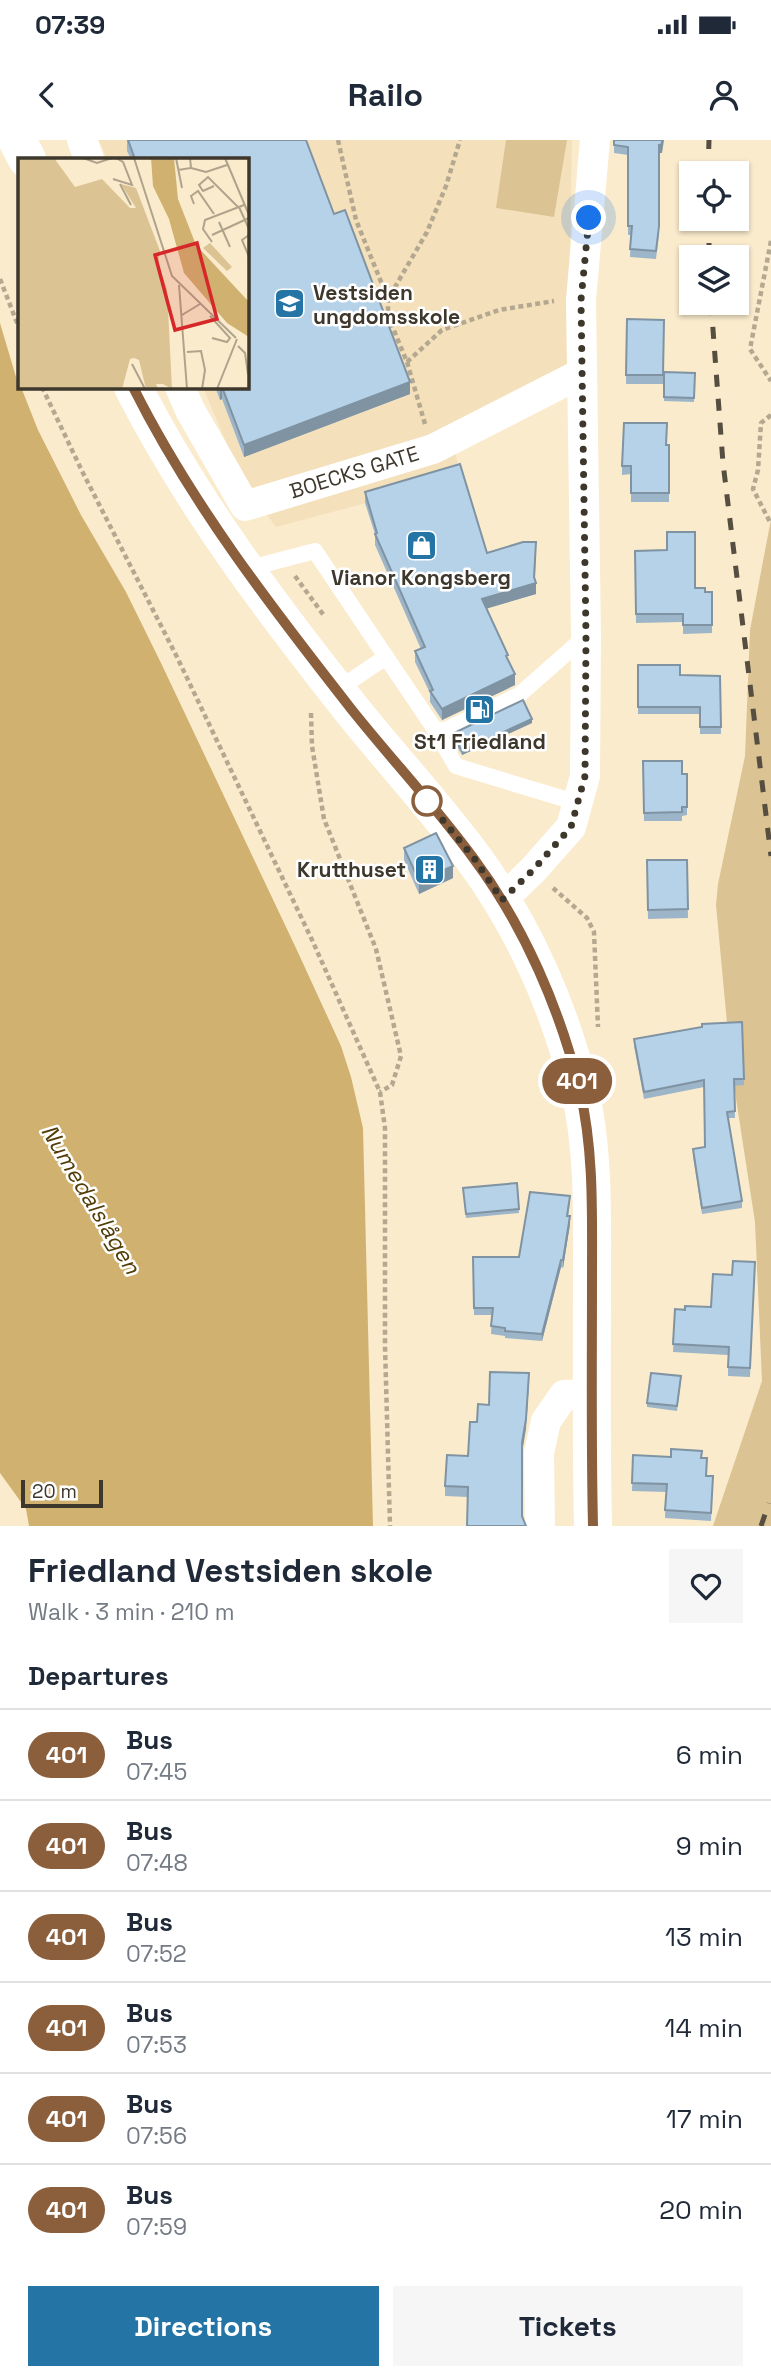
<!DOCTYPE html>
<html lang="en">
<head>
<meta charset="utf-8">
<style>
  :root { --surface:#fff; --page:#f6f6f7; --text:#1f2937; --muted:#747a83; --line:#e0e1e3; --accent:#2475a6 }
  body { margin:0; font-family:"Space Grotesk",sans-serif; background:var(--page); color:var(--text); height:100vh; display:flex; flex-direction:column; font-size:26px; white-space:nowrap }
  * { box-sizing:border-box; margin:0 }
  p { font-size:23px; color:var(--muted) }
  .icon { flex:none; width:38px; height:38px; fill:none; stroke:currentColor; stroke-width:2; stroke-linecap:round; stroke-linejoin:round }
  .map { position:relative; height:1386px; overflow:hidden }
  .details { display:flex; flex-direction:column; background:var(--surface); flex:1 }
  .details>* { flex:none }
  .badge { padding:0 14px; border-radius:23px; font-size:24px; line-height:46px }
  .controls { position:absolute; left:679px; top:21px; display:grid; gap:14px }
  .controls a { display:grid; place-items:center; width:70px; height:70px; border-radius:0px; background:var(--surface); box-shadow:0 2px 5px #0004; font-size:35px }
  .scale { position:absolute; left:21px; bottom:18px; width:82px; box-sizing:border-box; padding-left:7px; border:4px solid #3e372c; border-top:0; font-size:19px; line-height:24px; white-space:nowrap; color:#3e372c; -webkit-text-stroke:5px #fff; paint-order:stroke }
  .you { position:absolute; width:35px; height:35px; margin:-18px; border:5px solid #fff; border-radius:50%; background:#1a73e8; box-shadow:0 0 0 10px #1a73e833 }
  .map>.badge { position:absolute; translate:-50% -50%; box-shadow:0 0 0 4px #fff }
  h2 { padding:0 28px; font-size:26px; line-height:63px }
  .round { display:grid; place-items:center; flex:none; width:74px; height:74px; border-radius:0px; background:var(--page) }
  .overview { display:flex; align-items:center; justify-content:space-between; height:119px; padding:0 28px }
  h1 { font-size:33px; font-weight:600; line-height:52px }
  .button { display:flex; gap:14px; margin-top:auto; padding:14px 28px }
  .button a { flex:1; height:80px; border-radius:0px; background:var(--accent); color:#fff; font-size:28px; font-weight:600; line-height:80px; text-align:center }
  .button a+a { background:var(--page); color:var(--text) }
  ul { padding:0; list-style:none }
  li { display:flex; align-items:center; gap:21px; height:91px; padding:0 28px; border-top:2px solid var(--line) }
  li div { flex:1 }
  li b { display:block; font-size:26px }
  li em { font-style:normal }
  li .badge { min-width:77px; font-weight:700; text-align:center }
  .status { display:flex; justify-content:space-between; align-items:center; height:49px; padding:0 35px; background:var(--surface); direction:ltr }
  .status svg { height:19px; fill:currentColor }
  header { display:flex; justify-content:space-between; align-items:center; height:91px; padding:0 28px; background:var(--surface); font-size:32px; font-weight:600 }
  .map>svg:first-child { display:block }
  .built { fill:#f4e1bb }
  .green { fill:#dbc393 }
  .water { fill:#d1b170 }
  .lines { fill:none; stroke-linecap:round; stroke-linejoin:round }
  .path { stroke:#b4a890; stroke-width:4.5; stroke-dasharray:5 3.5; stroke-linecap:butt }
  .service { stroke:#fff; stroke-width:16 }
  .minor { stroke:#fff; stroke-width:30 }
  .primary { stroke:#fff; stroke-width:38 }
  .rail { stroke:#564e40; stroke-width:5; stroke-dasharray:12 12; stroke-linecap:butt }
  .wall { fill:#9db5c8 }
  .shaded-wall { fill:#7f93a2 }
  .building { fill:#b6d2e8; stroke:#7f93a2; stroke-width:2 }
  .line-casing { stroke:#fff; stroke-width:16 }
  .line { stroke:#8b5e3c; stroke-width:10 }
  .walk { stroke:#3e372c; stroke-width:7; stroke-dasharray:0 12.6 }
  .stop-dot { fill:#fff; stroke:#8b5e3c; stroke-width:3.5 }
  .labels { text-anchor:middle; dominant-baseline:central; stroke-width:5; stroke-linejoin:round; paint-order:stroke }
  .poi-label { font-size:21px; font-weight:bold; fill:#3e372c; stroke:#fff }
  .street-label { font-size:21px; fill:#3e372c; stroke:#fff }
  .water-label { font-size:23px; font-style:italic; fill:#533d07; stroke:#fff }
  .inset-road { fill:none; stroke:#afa38c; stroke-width:2 }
  .view { fill:#d62828; fill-opacity:0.15; stroke:#d62828; stroke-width:3.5 }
  .inset-edge { fill:none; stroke:#3e372c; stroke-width:3.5 }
</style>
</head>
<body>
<div class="status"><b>07:39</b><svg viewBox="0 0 49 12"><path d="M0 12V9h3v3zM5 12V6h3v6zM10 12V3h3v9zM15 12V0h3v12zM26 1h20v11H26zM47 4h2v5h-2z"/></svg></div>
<header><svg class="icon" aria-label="back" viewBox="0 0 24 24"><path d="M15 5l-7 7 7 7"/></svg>Railo<svg class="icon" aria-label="person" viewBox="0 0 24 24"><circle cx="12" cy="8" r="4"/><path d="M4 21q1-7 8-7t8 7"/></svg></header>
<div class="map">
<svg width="771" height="1386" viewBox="0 0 771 1386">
  <rect width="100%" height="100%" fill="#faebcc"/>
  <polygon class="built" points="99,0 572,0 567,256 454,306 460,334 366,363 276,387 244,345 203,247 247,247 247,19 107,19"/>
  <g class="green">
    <polygon points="506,0 567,0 554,77 496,68"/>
    <polygon points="771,379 771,1386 713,1386 762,1241 755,1082 731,926 716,765 718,744 745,616 750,490"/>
  </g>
  <polygon class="water" points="0,183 19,247 21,247 38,290 81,375 126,452 161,523 295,806 341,906 351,937 363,988 373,1386 29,1386 26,1369 0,1333"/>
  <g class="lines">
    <g class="path">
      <polyline points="338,0 356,80 388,159"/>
      <polyline points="771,101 750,209 771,241"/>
      <polyline points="0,139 19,188"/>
      <polyline points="407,222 442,190 499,170 554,161"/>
      <polyline points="42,247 82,331 177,517 313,802 380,952 385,988 385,1206 390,1386"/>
      <polyline points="771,275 761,283 758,330 753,349 771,384"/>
      <polyline points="425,284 407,222 388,176 388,159 427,92 446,46 460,0"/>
      <polyline points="295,436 325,477"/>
      <polyline points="311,573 312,606 324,679 376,809 401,916 392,945 380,952"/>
      <polyline points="553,748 587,778 594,792 598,887"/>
    </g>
    <g class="service">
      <polyline points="246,429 315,411 386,517"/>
      <polyline points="337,550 386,517 434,588 456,626 578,663"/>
      <polyline points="434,588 443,591 519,555 586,496"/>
    </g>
    <g class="minor">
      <polyline points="82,0 89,19"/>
      <polyline points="180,247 190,270 245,366 433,309 582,233"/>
      <polyline points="502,760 533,730 571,687 585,636 586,496 581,160 595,0"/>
      <polyline points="540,1386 539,1313 546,1281 564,1255 593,1254"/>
    </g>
    <g class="primary">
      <polyline points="17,0 27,19"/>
      <path d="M133,247C192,363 272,469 352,570C392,620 436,667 474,719C524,787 560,869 580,951C594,1011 592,1075 592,1136C592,1219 591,1303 593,1386"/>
    </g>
    <g class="rail">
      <polyline points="708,33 709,0"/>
      <polyline points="709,79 709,117"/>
      <polyline points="711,163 723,323 771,716"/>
      <polyline points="761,1386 769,1363"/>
    </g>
  </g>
  <g class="wall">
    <polygon points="127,0 306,0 334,74 410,254 244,317 222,259 220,260 215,247 247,247 247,19 131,19 127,11"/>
    <polygon points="614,5 662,13 659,13 659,94 656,119 630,117 631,95 628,95 628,15 614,13"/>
    <polygon points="627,179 664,180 663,244 626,244"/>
    <polygon points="664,232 695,233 694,262 664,261"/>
    <polygon points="667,305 669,305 669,362 631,362 631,334 622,335 622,326"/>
    <polygon points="365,352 487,413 536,413 535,439 536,454 487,468 508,521 515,545 442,580 430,562 430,553 415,522 415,511 421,509 375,405 375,394 365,363"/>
    <polygon points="635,411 695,448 705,452 712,452 712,493 683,494 683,482 636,483"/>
    <polygon points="638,525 680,535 720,536 721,594 700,594 700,574 638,574"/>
    <polygon points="532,583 462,615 452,598 452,594"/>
    <polygon points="643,621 682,634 687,667 687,675 682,676 682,681 644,681"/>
    <polygon points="404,708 453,738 419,754 404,720"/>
    <polygon points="647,720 687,720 688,778 648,779"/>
    <polygon points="742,882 744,945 734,946 735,978 728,978 742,1061 742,1068 702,1074 693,1016 693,1009 705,1007 704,947 644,959 634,906 634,899"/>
    <polygon points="517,1043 519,1073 466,1078 463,1048"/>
    <polygon points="570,1063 568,1076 570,1084 563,1128 561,1127 542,1201 505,1198 505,1196 491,1194 492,1175 474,1175 473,1117 519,1117"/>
    <polygon points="755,1122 750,1237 728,1236 728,1215 673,1212 675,1169 711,1167 732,1135"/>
    <polygon points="681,1240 677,1271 647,1267 647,1263"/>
    <polygon points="489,1265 526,1289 468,1357 445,1356 445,1346 468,1316 477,1282"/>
    <polygon points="633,1315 701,1318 707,1336 713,1336 711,1381 665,1378 666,1352 632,1351"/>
  </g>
  <g class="shaded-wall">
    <polygon points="662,0 664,0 662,13 659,13 659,5"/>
    <polygon points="410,242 410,254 244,317 244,305"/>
    <polygon points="222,247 222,259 220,260 220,248"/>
    <polygon points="536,402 534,444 536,443 536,454 482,470 482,459"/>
    <polygon points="515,534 515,545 442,580 442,569"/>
    <polygon points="532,579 532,583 462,615 462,611"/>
    <polygon points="453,726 453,738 419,754 419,741"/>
    <polygon points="570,1076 570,1084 563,1128 563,1120"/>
    <polygon points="561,1120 561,1127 542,1201 542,1194"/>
    <polygon points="529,1243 526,1289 522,1313 522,1303"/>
  </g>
  <g class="building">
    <polygon points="128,0 306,0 334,74 345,70 410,242 244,305 222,247 220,248 219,247 247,247 247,19 135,19"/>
    <polygon points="614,0 662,0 662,4 659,5 659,86 656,111 630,109 632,86 628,86 628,7 614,5"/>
    <polygon points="627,179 664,180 663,235 626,235"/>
    <polygon points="664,232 695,233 694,258 664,257"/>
    <polygon points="624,283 667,283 666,305 669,305 669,353 631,353 631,326 622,326"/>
    <polygon points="460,324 487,413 523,402 536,402 534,437 536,443 482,459 508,515 506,516 515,534 442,569 430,551 433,550 415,511 425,507 375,394 377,393 365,352"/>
    <polygon points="667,392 695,392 695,448 705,448 705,452 712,452 712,485 683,485 683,474 636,474 635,411 667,410"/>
    <polygon points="638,525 680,525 680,535 720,536 721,587 700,587 700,567 638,567"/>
    <polygon points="523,560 532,579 462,611 452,594"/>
    <polygon points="643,621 682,621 682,634 687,634 687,667 682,667 682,672 644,673"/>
    <polygon points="436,693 453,726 419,741 404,708"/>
    <polygon points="647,720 687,720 688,769 648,770"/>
    <polygon points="742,882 744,939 734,939 735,971 727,972 742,1061 702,1068 693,1009 705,1007 704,940 644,952 634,899 702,887 702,884"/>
    <polygon points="517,1043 519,1069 466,1074 463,1048"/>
    <polygon points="530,1052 570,1056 567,1076 570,1076 563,1120 561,1120 542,1194 505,1191 505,1188 491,1186 493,1168 474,1168 473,1117 519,1117"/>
    <polygon points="733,1121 755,1122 750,1228 728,1227 729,1207 673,1204 675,1169 685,1170 685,1166 711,1167 713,1134 732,1135"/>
    <polygon points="490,1232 529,1233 526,1279 522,1303 522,1376 526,1386 467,1386 468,1347 445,1346 447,1315 468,1316 470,1282 477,1282 478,1264 489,1265"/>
    <polygon points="651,1233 681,1236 677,1266 647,1263"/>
    <polygon points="671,1309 702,1311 701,1318 707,1318 706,1336 713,1336 711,1373 665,1370 667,1344 632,1343 633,1315 671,1317"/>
  </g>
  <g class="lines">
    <defs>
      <path id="line" d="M133,247C191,363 272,468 352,570C392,620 436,667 474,719C524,786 560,869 580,951C594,1011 592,1075 592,1136C592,1219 591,1303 593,1386"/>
    </defs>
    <use href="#line" class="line-casing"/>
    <use href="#line" class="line"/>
    <polyline class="walk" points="427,661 423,656 474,718 502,760 533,730 571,687 585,636 586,496 581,160 589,78"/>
  </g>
  <defs>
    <symbol id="school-square" viewBox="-11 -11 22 22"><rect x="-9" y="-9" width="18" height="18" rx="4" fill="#2475a6" stroke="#fff"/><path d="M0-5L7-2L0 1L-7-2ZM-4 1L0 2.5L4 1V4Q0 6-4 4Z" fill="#fff"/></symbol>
    <symbol id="shop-square" viewBox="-11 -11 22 22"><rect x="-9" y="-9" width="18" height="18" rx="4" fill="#2475a6" stroke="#fff"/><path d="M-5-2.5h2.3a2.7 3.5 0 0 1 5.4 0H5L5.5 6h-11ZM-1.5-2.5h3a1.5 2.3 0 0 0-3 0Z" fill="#fff"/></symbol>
    <symbol id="fuel-square" viewBox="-11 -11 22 22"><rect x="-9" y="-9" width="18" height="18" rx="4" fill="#2475a6" stroke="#fff"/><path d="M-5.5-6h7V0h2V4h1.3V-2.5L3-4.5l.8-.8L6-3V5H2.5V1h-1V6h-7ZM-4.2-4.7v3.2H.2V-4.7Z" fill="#fff"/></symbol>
    <symbol id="building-square" viewBox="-11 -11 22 22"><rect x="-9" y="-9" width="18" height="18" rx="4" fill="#2475a6" stroke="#fff"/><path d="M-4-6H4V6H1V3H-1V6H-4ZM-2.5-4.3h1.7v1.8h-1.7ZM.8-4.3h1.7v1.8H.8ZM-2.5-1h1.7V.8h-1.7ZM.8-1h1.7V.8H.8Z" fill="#fff"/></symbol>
  </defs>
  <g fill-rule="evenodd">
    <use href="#school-square" x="272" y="146" width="35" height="35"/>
    <use href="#shop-square" x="404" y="388" width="35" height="35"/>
    <use href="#fuel-square" x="462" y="552" width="35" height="35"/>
    <use href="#building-square" x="412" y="712" width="35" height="35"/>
  </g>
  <circle class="stop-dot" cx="427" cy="661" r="14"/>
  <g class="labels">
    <g class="poi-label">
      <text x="313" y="152" text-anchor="start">Vestsiden<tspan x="313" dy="24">ungdomsskole</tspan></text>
      <text x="421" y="437">Vianor Kongsberg</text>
      <text x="480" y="601">St1 Friedland</text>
      <text x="406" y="729" text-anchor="end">Krutthuset</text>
    </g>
    <g class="street-label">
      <text transform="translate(354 332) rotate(-17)">BOECKS GATE</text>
    </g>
    <g class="water-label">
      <text transform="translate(91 1059) rotate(59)">Numedalslågen</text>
    </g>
  </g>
  <g transform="translate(18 18)">
    <rect width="231" height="231" fill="#faebcc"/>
    <path d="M0,0H36L57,29L84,21L112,50H118L103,26L118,30L142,93L140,105L149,131L154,231L145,226H138L140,231H128L121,202L116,200L112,201L104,231H0ZM192,85L214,109L209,113L185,90Z" fill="#dbc393"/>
    <path d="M133,0H156L160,41L178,87L231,144V179L209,165L166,115L151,61L135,28Z" fill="#d1b170"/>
    <path class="inset-road" d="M65,0L79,5L94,0M116,0L154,118L218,180M158,0L164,30M207,0L231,57M173,10L188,14L209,7M160,12L173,10L172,0M95,21L114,27L105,4L98,0M102,26L113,47M196,28L185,33L181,27L190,19L220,49M176,46L173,38L180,33L196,56M221,49L231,71M201,64L212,89M194,77L231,60M231,77L224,82L231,99M194,84L185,71L187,62L226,47M161,127L169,231M164,157L182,146M192,158L212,180L209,184L194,180M220,188L227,195L230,216M169,194L183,193L187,212L184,231M114,206L127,231M199,231L219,181"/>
    <path class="view" d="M179,85L199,161L157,172L137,97Z"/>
    <rect width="231" height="231" class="inset-edge"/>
  </g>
</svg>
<div class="controls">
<a><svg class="icon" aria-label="locate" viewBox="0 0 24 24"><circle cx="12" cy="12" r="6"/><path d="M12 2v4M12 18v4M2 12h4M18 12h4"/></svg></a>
<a><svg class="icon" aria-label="layers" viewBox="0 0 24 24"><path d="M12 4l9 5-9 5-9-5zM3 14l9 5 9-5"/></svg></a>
</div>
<div class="scale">20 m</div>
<div class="you" style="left:589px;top:78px"></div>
<b class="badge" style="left:577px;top:941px;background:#8b5e3c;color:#fff">401</b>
</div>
<section class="details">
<div class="overview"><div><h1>Friedland Vestsiden skole</h1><p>Walk · 3 min · 210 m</p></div><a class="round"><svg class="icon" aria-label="heart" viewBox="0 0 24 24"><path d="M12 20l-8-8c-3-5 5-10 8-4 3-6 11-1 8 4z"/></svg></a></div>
<h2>Departures</h2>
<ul>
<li><span class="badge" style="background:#8b5e3c;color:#fff">401</span><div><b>Bus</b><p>07:45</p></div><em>6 min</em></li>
<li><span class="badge" style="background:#8b5e3c;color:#fff">401</span><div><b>Bus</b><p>07:48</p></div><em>9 min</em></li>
<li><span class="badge" style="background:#8b5e3c;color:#fff">401</span><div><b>Bus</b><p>07:52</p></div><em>13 min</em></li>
<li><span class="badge" style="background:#8b5e3c;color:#fff">401</span><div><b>Bus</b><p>07:53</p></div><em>14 min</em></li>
<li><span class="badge" style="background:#8b5e3c;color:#fff">401</span><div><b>Bus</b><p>07:56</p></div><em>17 min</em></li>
<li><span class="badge" style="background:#8b5e3c;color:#fff">401</span><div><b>Bus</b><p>07:59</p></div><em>20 min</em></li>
</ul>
<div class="button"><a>Directions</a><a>Tickets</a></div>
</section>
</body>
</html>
